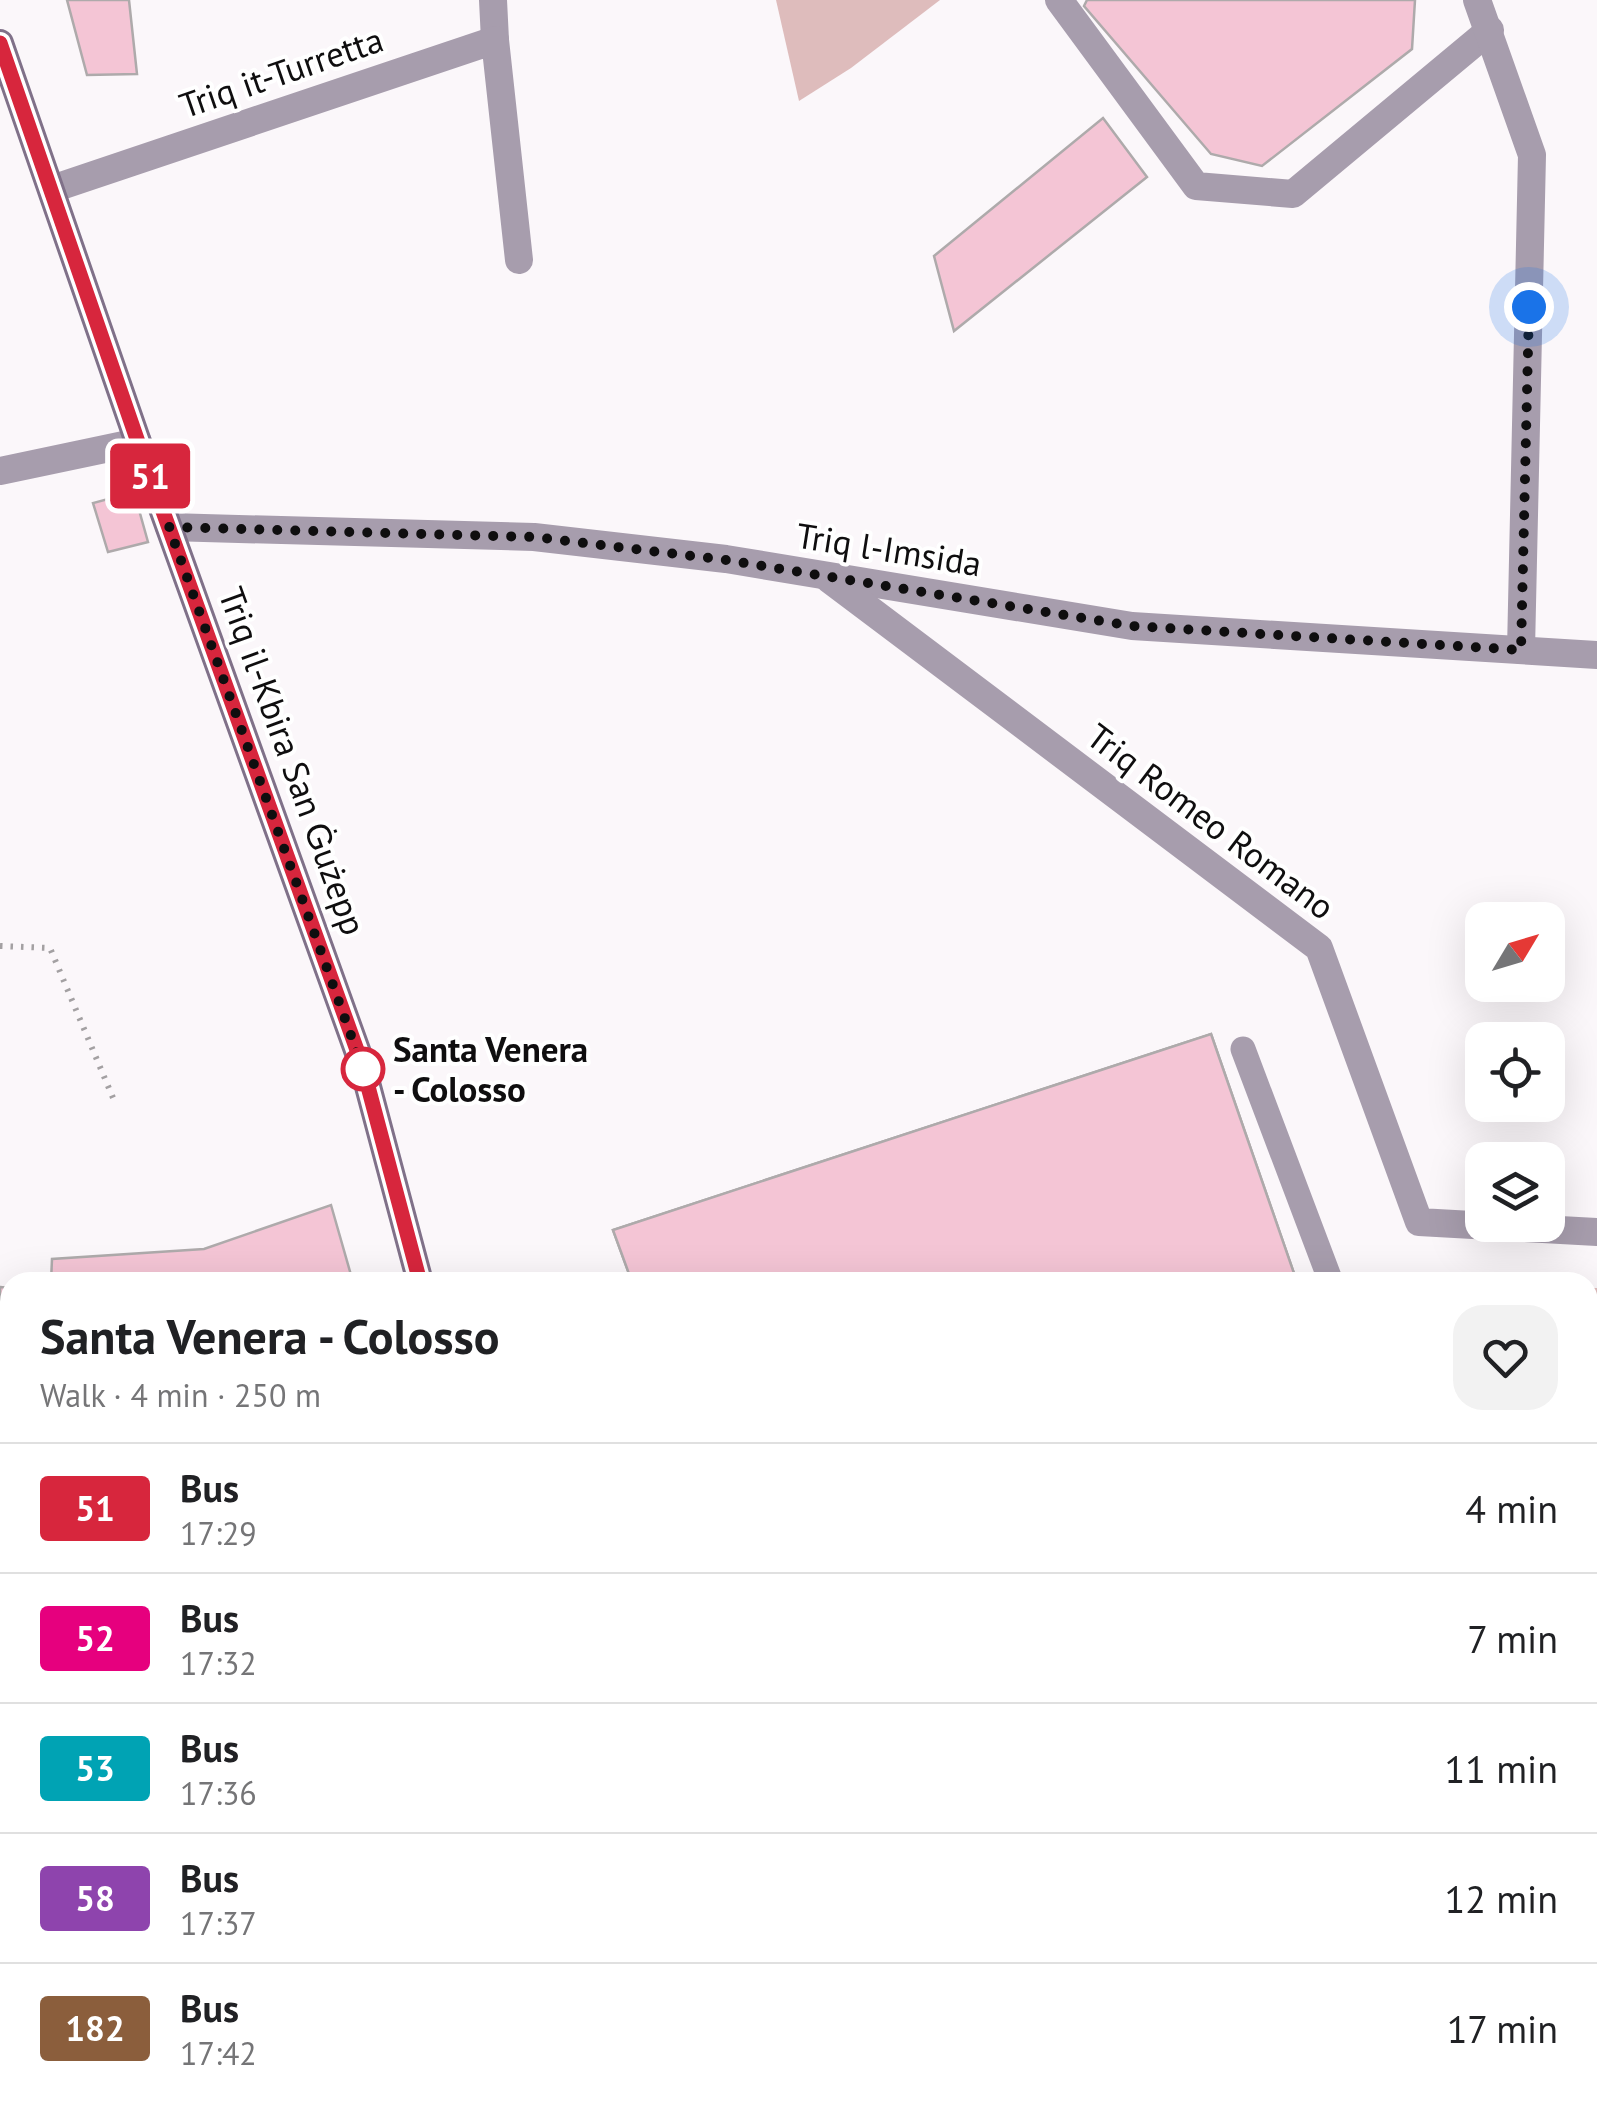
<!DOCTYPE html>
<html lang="en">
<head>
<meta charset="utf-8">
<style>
  :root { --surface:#fff; --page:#f2f2f2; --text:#202124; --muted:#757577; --line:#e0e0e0 }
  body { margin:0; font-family:"PT Sans",sans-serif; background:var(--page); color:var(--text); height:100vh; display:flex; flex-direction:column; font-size:38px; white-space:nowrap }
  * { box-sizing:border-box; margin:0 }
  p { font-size:32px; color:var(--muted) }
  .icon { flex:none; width:55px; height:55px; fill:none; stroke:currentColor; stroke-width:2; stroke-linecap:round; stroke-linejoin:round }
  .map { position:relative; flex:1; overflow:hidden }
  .panel { position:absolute; left:0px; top:1272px; width:1598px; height:842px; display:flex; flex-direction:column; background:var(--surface); border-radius:30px 30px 0 0; box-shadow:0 10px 40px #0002 }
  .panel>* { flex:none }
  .badge { padding:0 20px; border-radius:8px; font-size:35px; line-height:65px }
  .needle { width:65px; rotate:52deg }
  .buttons { position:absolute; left:1465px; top:902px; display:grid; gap:20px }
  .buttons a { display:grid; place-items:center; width:100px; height:100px; border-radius:20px; background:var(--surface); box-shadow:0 10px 40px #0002; font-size:50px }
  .you { position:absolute; width:50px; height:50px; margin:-25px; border:8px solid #fff; border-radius:50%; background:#1a73e8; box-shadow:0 0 0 15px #1a73e833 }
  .map>.badge { position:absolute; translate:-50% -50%; box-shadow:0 0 0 5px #fff }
  .round { display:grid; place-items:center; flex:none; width:105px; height:105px; border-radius:30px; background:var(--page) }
  .summary { display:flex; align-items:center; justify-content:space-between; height:170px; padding:0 40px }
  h1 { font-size:48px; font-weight:600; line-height:75px }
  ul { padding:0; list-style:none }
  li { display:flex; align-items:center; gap:30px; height:130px; padding:0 40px; border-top:2px solid var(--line) }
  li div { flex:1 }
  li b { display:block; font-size:38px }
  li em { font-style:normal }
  li .badge { min-width:110px; font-weight:700; text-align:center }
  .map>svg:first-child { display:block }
  .green { fill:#debcbc }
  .building { fill:#f4c5d5; stroke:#aeaaab; stroke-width:2.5 }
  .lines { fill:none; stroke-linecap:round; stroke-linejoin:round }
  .path { stroke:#a3a0a2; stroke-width:6; stroke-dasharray:2.5 8; stroke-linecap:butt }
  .service { stroke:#a79dad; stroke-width:25 }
  .minor { stroke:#a79dad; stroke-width:28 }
  .secondary { stroke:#807189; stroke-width:28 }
  .line-casing { stroke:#fff; stroke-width:22 }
  .line { stroke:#d7263d; stroke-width:15 }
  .walk { stroke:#0f0e0f; stroke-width:10; stroke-dasharray:0 18 }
  .stop-dot { fill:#fff; stroke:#d7263d; stroke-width:5 }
  .labels { text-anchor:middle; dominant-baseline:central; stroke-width:8; stroke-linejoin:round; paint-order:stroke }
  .street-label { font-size:35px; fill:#0f0e0f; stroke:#fff }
  .stop-label { font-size:35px; font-weight:bold; fill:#0f0e0f; stroke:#fff; text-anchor:start }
</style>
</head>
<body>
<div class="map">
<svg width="1597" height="2113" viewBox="0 0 1597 2113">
  <rect width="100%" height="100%" fill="#fbf7fa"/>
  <g class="green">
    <polygon points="776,0 940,0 851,68 799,101"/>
    <polygon points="1588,1288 1597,1288 1597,1760 1588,1761"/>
  </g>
  <g class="building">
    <polygon points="67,0 129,0 137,74 87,75"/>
    <polygon points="1087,0 1415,0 1412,49 1262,166 1211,154 1084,6"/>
    <polygon points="1103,118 1147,177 954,331 934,256"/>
    <polygon points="134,492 148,542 108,552 93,503"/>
    <polygon points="1211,1034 1297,1282 1195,1282 1144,1137 714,1282 632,1282 613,1230"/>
    <polygon points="1211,1034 1297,1282 632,1282 613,1230"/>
    <polygon points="331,1205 353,1282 51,1282 52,1259 204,1249"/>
    <polygon points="0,1287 10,1288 10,1430 0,1411"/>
    <polygon points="1597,1910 1597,2113 1084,2113 1104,2105 1588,2105 1588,1914"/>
  </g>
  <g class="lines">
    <g class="path">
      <polyline points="0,946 50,948 116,1105"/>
      <polyline points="1588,1837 1597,1840"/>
    </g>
    <polyline class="service" points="1243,1049 1331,1282"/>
    <g class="minor">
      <polyline points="493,0 495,40"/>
      <polyline points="1059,0 1196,186 1293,194 1490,30"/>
      <polyline points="1477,0 1532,155 1521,650"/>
      <polyline points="52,189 495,40 519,260"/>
      <polyline points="0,471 138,442"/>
      <polyline points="169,527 534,537 726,559 1132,626 1597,655"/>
      <polyline points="829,579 1319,948 1419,1222 1597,1232"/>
      <polyline points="0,1825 10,1829"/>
      <polyline points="405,2113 427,2105"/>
    </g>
    <g class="secondary">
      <polyline points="0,43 138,442 362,1064 420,1282"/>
      <polyline points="706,2105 709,2113"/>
    </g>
  </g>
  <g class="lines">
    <defs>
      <polyline id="line" points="0,43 138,442 362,1064 420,1282"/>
    </defs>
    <use href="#line" class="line-casing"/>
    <use href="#line" class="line"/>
    <polyline class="walk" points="363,1069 169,527 534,537 726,560 1132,626 1521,650 1529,307"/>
  </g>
  <circle class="stop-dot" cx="363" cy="1069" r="20"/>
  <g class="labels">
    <g class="street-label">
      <text transform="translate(281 72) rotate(-19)">Triq it-Turretta</text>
      <text transform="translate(889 549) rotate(9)">Triq l-Imsida</text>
      <text transform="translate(293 761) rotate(70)">Triq il-Kbira San Ġużepp</text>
      <text transform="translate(1211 821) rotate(37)">Triq Romeo Romano</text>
    </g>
    <g class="stop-label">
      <text x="393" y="1049">Santa Venera<tspan x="393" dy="40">- Colosso</tspan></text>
    </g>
  </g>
</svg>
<div class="buttons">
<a><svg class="needle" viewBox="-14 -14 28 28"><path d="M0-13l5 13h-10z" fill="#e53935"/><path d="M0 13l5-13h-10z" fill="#757577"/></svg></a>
<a><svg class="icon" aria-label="locate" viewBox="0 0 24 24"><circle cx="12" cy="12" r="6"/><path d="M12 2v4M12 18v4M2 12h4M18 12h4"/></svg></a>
<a><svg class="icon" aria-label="layers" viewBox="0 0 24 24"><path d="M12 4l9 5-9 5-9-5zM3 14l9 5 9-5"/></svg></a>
</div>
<div class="you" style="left:1529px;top:307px"></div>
<b class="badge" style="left:150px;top:476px;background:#d7263d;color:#fff">51</b>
<section class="panel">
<div class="summary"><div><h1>Santa Venera - Colosso</h1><p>Walk · 4 min · 250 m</p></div><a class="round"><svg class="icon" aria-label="heart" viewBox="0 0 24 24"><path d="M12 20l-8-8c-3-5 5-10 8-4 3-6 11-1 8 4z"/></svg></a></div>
<ul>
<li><span class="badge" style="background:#d7263d;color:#fff">51</span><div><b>Bus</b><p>17:29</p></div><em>4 min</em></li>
<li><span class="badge" style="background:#e6007e;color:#fff">52</span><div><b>Bus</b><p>17:32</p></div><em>7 min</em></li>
<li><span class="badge" style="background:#00a3b4;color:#fff">53</span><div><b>Bus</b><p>17:36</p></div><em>11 min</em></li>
<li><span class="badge" style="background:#8e44ad;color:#fff">58</span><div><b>Bus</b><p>17:37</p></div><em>12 min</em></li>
<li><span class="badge" style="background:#8b5e3c;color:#fff">182</span><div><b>Bus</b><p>17:42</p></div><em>17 min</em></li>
</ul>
</section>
</div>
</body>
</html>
